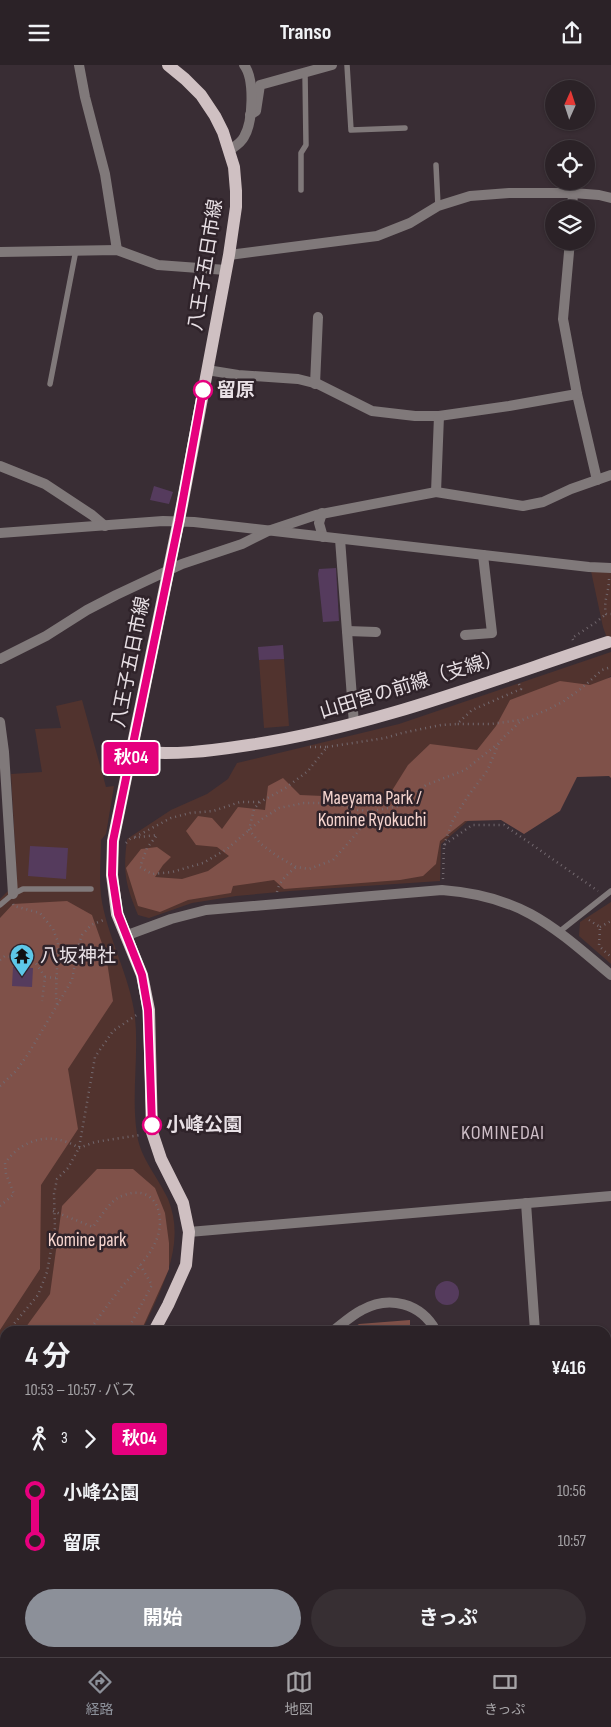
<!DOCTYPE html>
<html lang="ja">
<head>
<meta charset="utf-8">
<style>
  :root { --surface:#2b2227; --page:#372f33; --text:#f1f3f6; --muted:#a6a4a7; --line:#473f44; --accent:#8c9099 }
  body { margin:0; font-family:"Sofia Sans Condensed","Noto Sans JP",sans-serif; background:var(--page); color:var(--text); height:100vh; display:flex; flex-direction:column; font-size:19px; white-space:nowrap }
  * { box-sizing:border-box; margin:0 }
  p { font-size:16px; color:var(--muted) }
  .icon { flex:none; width:28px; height:28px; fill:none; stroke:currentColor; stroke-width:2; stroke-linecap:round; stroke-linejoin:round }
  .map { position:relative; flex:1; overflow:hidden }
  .side { position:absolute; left:0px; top:1261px; width:611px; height:331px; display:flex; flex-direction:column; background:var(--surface); border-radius:15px 15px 0 0; box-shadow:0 1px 4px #0004,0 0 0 1px var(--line) }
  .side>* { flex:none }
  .badge { padding:0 10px; border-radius:4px; font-size:18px; line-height:32px }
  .needle { width:32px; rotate:3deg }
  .tools { position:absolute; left:545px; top:15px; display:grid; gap:10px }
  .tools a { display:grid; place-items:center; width:50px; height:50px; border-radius:50%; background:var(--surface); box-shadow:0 1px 4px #0004,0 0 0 1px var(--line); font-size:25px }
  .map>.badge { position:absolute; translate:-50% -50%; box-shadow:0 0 0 2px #fff }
  .legs { display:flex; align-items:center; gap:8px; height:55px; padding:0 25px; font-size:16px }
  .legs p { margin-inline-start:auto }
  .headline { display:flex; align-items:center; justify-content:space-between; height:85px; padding:0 25px }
  h1 { font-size:28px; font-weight:700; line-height:38px }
  .primary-button { display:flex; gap:10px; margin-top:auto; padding:10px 25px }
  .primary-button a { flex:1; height:58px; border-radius:30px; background:var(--accent); color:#fff; font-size:20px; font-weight:700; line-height:58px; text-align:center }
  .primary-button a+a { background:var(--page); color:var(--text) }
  ul { padding:0 25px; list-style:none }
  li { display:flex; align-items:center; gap:18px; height:50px; font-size:19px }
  li i { display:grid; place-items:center; width:8px; height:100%; margin:0 6px; background:currentColor }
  li i::after { content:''; width:12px; height:12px; margin:-6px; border:4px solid; border-radius:50%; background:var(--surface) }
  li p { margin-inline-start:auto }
  li:first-child i { background:linear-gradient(#0000 50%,currentColor 0) }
  li:last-child i { background:linear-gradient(currentColor 50%,#0000 0) }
  header { display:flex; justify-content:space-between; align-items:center; height:65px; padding:0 25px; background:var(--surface); font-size:22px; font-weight:700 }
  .dock { display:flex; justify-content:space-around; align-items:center; height:70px; border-top:1px solid var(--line); background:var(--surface); font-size:14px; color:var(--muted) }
  .dock a { display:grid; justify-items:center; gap:2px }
  .dock .active { color:var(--accent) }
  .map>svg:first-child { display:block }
  .green { fill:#51332e }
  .forest { fill:#7f5149 }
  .building { fill:#553b5d }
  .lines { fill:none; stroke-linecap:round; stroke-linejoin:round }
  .primary-tunnel { stroke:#53484f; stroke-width:12; stroke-dasharray:12 6; stroke-linecap:butt }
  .path { stroke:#73696f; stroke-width:2.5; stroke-dasharray:1 4; stroke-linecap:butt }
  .service { stroke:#80797a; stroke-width:5.5 }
  .pedestrian { stroke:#80797a; stroke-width:9 }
  .minor { stroke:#80797a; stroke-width:10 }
  .tertiary { stroke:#80797a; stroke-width:10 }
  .primary { stroke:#cfc0c2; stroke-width:12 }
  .line-1-casing { stroke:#fff; stroke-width:11 }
  .line-1 { stroke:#e6007e; stroke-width:8 }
  .stop-1-dot { fill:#fff; stroke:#e6007e; stroke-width:2.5 }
  .labels { text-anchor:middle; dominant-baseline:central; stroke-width:5; stroke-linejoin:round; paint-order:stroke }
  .street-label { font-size:19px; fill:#e8e0e5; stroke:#2f232a }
  .stop-label { font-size:19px; font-weight:bold; fill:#e8e0e5; stroke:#2f232a; text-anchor:start }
  .park-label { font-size:19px; fill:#f6d5cf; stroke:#2f232a }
  .poi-label { font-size:19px; fill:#e8e0e5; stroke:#2f232a; text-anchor:start }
  .neighbourhood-label { font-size:20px; letter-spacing:1px; fill:#cebec7; stroke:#2f232a }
</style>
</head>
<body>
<header><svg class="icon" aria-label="menu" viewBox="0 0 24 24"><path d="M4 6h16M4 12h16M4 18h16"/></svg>Transo<svg class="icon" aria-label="share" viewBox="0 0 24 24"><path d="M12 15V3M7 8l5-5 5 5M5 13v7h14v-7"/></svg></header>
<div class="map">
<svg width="611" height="1592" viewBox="0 0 611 1592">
  <rect width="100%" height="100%" fill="#392d34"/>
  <g class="green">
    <polygon points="591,506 611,506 611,584 603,562"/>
    <path d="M611,587V611L563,644L469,755L441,779L440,816L290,826L236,831L192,838L149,853L138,850C125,819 123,807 127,774L171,745L207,729L228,714L237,698L399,659Z"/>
    <polygon points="284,594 289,661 264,663 259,595"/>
    <path d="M82,635L106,722L114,721L106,769L101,775C101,793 99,813 101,831C107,872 130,911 135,952C139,991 131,1030 137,1069C140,1093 158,1112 168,1134C187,1180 161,1224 142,1266H5V1588L0,1592V834L17,817L11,709L42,707L35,664L61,663L56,641Z"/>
    <polygon points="611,837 611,899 579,871 580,857"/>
  </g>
  <g class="forest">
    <polygon points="611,612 611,713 609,711 577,712 560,746 524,769 501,755 465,756 440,776 436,799 423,811 400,815 284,824 274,815 233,821 231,828 188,835 160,847 138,841 126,803 141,784 157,782 171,792 163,800 155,812 182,814 208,806 229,791 217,782 196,780 186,766 198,751 212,753 222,764 238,742 265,745 268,721 283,713 300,730 346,732 371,740 388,732 408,700 430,679 477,685 496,661 510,635 560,616 590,620"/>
    <polygon points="67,836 92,850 106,890 113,936 68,1004 78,1064 41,1120 40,1204 0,1265 0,853 13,839"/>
    <polygon points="97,1104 133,1104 155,1123 165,1148 169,1178 169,1204 141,1266 23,1266 50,1229 62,1141"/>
    <polygon points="410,1255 410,1266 349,1266 359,1259"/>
    <polygon points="5,1294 5,1588 553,1588 555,1592 0,1592 0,1303"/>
  </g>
  <g class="building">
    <polygon points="154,421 173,427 169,439 150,435"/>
    <polygon points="336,503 339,556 323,557 318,509 319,504"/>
    <polygon points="283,580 284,594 259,595 258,582"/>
    <polygon points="381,728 383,736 374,738 372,730"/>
    <polygon points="30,781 68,783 66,814 28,811"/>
    <polygon points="13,902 33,903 32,922 12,921"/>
    <circle cx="447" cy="1228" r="12"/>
    <polygon points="611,1430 611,1478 606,1478 606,1431"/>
  </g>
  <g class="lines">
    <polyline class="primary-tunnel" points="0,1525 5,1517"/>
    <g class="path">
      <path d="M609,514C609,528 603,536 606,549H611"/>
      <polyline points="573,575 572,573 595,558 606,549"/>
      <polyline points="519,619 521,624 472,645 457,659 491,659 520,655"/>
      <polyline points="310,682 327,682 308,706 284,724 260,737 254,744 249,765 261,779 277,791 296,802 309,804 333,795 357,768 372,746"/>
      <polyline points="327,682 385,673 402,668 441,660 457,659"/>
      <polyline points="135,772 171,753 190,748 213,746 240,737 260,737"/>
      <polyline points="126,778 131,773 157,770 147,783 140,802 152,809 172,807 203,798 227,784 262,754 279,743 304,738 334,738 358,745 372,746 399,741 426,720 465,705 499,678"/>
      <polyline points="444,780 453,755 468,731 487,706 499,678 504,672 522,655 547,645 564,636 582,623 602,605 611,602"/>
      <polyline points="443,814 444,780 472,760 504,760 598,826"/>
      <path d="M277,827C279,816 288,809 296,802"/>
      <polyline points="13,839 14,841 40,848 53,864 58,877 56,930 57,939"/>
      <polyline points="589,855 600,862 599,881 611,892"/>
      <polyline points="600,862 611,856"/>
      <polyline points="0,895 5,891 33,894 45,912 42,936"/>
      <polyline points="45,912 56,913"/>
      <polyline points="0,1021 17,1005 30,986 72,915 78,882 82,870 91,860 106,854"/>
      <polyline points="79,1083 95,1077 140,1070"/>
      <path d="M0,1141L14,1129L6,1109L5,1098C23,1073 52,1066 79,1083"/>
      <path d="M53,1146L93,1162C101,1152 110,1135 122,1131C155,1117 167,1150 156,1176C148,1194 133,1208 121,1223C110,1237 99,1252 89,1266"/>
      <polyline points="8,1266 38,1230 47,1207 55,1163 54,1129 57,1114 68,1103 79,1083 95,992 113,966 138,949"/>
      <polyline points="127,1266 152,1220 140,1200"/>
      <polyline points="0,1278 5,1271"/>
      <polyline points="0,1519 5,1514"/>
    </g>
    <g class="service">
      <polyline points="347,0 351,65 405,63"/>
      <polyline points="436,100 438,141"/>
      <polyline points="301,125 301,88 306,80 305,8"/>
      <polyline points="50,319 76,185"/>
      <polyline points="0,840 13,829 23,824 91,824"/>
      <polyline points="559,867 611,826"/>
    </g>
    <polyline class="pedestrian" points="72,1592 93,1588"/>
    <g class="minor">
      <polyline points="79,0 85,32 105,109 117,185"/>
      <polyline points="250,50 256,46 260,20 332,0"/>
      <path d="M230,85C234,82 241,78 244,72C253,57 255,14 244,0"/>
      <polyline points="572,144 573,128"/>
      <polyline points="570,176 563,254 577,329 597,415"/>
      <polyline points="0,187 117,185 158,200 226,205"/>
      <polyline points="229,190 377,171 410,158 438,141 470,131 509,128 573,128 599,130 611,133"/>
      <polyline points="207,305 238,310 298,314 318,319 372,346 415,351 439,351 509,341 577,329"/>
      <polyline points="315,319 318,252"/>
      <polyline points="0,401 45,419 92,450 105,461"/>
      <polyline points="436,427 439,351"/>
      <polyline points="322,448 319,458 323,472"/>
      <polyline points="340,474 354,659"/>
      <polyline points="347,566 376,567"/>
      <polyline points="465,570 492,568 483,490"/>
      <polyline points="0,594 46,571 87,545 116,530 182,499 242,479 268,466 316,450 436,427 523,441 543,437 571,424 611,410"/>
      <polyline points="0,657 4,687 13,829"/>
      <path d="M333,1266C342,1259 352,1250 362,1245C389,1230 421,1238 436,1266"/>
    </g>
    <g class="tertiary">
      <polyline points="0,468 163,456 194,457 589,502 611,503"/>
      <path d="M125,871L171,854L206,845L442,825C522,831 553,861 611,910"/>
      <polyline points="526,1138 535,1266"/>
      <polyline points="189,1167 611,1131"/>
      <polyline points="606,1566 611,1566"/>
    </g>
    <g class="primary">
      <path d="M132,686C171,691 210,686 249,680C373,662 489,616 608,577"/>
      <polyline points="154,1266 168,1240 186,1200 189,1167 183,1138 161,1094 152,1067 149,945 142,910 117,849 112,810 113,776 182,440 229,190 236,142 236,126 234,102 223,67 215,51 201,30 185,14 168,0"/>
    </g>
  </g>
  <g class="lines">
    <defs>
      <polyline id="line-1" points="152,1060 148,945 142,910 118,849 112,810 113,776 179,456 203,325"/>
    </defs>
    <use href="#line-1" class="line-1-casing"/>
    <use href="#line-1" class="line-1"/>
  </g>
  <defs>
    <symbol id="temple-pin" viewBox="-11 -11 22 30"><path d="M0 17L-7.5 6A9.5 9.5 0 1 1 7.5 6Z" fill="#5dc7e8" stroke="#2f232a"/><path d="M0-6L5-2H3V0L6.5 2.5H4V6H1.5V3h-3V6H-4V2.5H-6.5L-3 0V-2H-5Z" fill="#111"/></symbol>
  </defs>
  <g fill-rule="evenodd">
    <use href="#temple-pin" x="8" y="877" width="28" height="38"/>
  </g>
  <g class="stop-1-dot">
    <circle cx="203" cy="325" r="9"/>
    <circle cx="152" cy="1060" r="9"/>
  </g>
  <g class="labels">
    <g class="street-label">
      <text transform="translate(206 200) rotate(-81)">八王子五日市線</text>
      <text transform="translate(131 597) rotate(-79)">八王子五日市線</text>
      <text transform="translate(411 620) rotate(-17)">山田宮の前線（支線）</text>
    </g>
    <g class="stop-label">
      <text x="217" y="325">留原</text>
      <text x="166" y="1060">小峰公園</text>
    </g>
    <g class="park-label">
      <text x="372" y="733">Maeyama Park /<tspan x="372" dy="22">Komine Ryokuchi</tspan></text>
      <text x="87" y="1175">Komine park</text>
    </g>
    <g class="poi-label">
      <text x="40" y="891">八坂神社</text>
    </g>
    <g class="neighbourhood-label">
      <text x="503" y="1068">KOMINEDAI</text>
    </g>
  </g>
</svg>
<div class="tools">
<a><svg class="needle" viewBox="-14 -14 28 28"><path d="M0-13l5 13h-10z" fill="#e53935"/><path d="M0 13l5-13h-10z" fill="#a6a4a7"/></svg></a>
<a><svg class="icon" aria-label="locate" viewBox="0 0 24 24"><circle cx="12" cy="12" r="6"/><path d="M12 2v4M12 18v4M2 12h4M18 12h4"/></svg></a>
<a><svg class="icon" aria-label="layers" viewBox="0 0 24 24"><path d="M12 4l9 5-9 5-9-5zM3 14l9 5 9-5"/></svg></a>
</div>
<b class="badge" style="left:131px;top:693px;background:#e6007e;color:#fff">秋04</b>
<section class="side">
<div class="headline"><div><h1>4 分</h1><p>10:53 – 10:57 · バス</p></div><b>¥416</b></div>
<div class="legs"><svg class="icon" aria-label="walk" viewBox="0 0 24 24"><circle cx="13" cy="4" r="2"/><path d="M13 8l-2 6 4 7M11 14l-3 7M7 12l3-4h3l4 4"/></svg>3<svg class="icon" aria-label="forward" viewBox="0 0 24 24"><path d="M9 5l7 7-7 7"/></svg><b class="badge" style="background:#e6007e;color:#fff">秋04</b></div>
<ul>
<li><i style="color:#e6007e"></i><b>小峰公園</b><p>10:56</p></li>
<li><i style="color:#e6007e"></i><b>留原</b><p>10:57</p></li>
</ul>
<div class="primary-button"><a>開始</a><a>きっぷ</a></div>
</section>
</div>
<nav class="dock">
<a class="active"><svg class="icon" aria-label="directions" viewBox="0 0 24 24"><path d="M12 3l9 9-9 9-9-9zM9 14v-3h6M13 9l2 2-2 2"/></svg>経路</a>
<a><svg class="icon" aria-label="map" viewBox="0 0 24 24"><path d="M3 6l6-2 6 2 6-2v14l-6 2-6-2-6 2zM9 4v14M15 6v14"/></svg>地図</a>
<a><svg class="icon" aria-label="tickets" viewBox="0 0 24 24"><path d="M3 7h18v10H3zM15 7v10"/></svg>きっぷ</a>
</nav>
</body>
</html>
